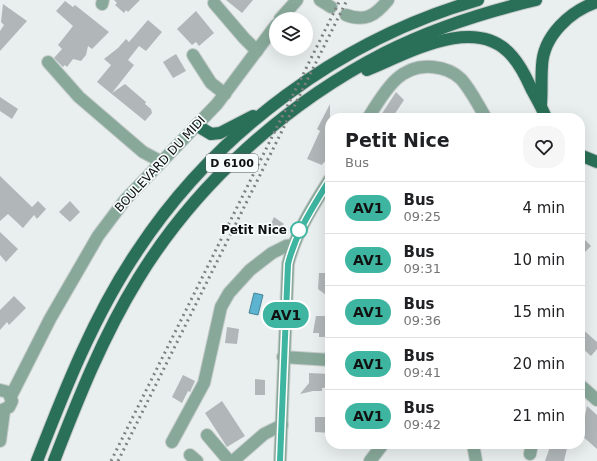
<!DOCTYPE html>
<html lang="fr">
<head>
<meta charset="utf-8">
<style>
  :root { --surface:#fff; --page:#f6f6f6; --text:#202124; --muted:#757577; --line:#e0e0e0 }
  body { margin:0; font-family:"DejaVu Sans",sans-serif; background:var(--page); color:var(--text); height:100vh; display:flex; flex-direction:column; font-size:15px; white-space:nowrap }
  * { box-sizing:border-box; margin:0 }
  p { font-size:13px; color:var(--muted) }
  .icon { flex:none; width:22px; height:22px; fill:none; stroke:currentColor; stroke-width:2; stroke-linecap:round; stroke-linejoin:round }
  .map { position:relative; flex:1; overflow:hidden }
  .side { position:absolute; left:325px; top:113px; width:260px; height:336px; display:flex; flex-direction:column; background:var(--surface); border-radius:16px; box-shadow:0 4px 16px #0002 }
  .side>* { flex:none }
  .badge { padding:0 8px; border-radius:13px; font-size:14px; line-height:26px }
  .fabs { position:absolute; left:269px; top:12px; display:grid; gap:8px }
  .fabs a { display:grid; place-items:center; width:44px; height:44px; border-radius:50%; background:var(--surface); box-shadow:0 4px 16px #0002; font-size:20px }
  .map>.badge { position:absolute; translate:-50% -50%; box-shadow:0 0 0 2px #fff }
  .round { display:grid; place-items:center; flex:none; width:42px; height:42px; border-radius:16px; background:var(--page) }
  .summary { display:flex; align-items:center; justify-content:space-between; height:68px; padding:0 20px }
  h1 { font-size:19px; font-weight:600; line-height:30px }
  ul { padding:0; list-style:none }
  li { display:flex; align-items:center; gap:12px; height:52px; padding:0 20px; border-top:1px solid var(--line) }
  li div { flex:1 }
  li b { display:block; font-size:15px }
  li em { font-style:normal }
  li .badge { min-width:44px; font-weight:700; text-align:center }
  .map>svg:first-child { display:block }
  .water { fill:#5cb4d1; stroke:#458397 }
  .building { fill:#b1b7b8 }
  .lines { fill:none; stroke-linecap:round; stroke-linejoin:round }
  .minor-casing { stroke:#c6cbcb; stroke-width:14 }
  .major-casing { stroke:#c6cbcb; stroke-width:14 }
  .minor { stroke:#88a99a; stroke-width:12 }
  .major { stroke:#2a6f57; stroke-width:12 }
  .rail { stroke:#7d8180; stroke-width:3; stroke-dasharray:2 4; stroke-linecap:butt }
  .line-casing { stroke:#fff; stroke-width:9 }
  .line { stroke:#3db5a1; stroke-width:6 }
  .stop-dot { fill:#fff; stroke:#3db5a1; stroke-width:2 }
  .labels { text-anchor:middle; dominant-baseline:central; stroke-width:3.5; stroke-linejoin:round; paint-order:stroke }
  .shield { fill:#f6fcfb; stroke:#545857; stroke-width:1 }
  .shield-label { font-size:11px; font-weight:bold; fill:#0f1111 }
  .street-label { font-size:12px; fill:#0f1111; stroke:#f6fcfb }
  .stop-label { font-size:12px; font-weight:bold; fill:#0f1111; stroke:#f6fcfb; text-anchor:end }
</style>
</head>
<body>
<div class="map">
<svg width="597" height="461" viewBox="0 0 597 461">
  <rect width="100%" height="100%" fill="#e9efee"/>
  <polygon class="water" points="254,293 263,295 258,315 249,313"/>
  <g class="building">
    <polygon points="114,0 140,0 128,12 126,10 124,13 115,5 117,3"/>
    <polygon points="226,0 253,0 242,13"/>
    <polygon points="65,1 73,7 75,5 109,32 92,49 88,46 86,55 81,61 73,59 67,67 65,65 63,67 54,58 62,49 58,45 73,26 56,11"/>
    <polygon points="3,4 27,21 0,51 0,31 4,25 1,22"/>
    <polygon points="196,11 214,33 199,46 196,42 192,45 177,29"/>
    <polygon points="148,20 162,32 146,51 139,46 128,60 134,65 112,93 125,84 146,102 145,104 151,109 152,113 145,121 97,82 111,65 104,59 118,48 126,39 129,42"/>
    <polygon points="176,54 186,71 173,78 163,62"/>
    <polygon points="396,92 404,100 392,118 379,118"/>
    <polygon points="0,97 18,109 12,119 0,111"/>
    <polygon points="330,104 330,165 324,162 322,165 307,159 320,131 317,129"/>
    <polygon points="0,176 32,207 38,201 46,209 37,219 34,215 23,228 8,214 0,221"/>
    <polygon points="70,201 80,212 70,222 59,212"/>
    <polygon points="274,217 284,224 277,231 270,226"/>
    <polygon points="0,232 18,249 6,262 0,255"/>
    <polygon points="580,235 591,246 580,257"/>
    <polygon points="319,273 330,273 330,298 318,289"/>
    <polygon points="14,296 26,308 9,325 7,322 0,330 0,310"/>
    <polygon points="316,316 325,316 325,321 330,322 329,337 319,337 319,333 313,333"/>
    <polygon points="227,327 239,329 237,344 225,343"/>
    <polygon points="580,327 597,342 597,349 591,356 580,346"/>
    <polygon points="309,373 330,374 330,387 322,388 322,391 313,391 300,394 309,383"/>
    <polygon points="183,375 195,381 190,392 188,391 182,403 172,397"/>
    <polygon points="255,379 265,380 265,395 255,395"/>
    <polygon points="222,401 245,436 227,447 205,413"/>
    <polygon points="587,406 597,415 597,449 581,435"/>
    <polygon points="315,417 330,417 330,433 315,432"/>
    <polygon points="551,444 567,448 564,461 545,461"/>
  </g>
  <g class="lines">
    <defs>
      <g id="minor">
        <polyline points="320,0 331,7"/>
        <polyline points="214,3 244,38 257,51"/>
        <polyline points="102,4 103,0"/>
        <path d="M346,15C365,22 375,16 388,0"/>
        <polyline points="280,19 297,0"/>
        <polyline points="193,55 211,83 225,94"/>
        <polyline points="48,62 79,97 143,152 160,161"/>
        <path d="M368,118C384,93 399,63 433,67C443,68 454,72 461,79C471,90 478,105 486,118"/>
        <polyline points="283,357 330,360"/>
        <polyline points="580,385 597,400"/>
        <polyline points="0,390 8,392 12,401 9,407 0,411"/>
        <polyline points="11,396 50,319 98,236 125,200 217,104 276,25"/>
        <polyline points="207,435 229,461"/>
        <polyline points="0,441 4,411"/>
        <polyline points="172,442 204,383 221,307 229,293 250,270 272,253 286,246 293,245"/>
        <polyline points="473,444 476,461"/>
        <polyline points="530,454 532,444"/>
        <polyline points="190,455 197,461"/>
        <polyline points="233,461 264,434 282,425"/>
        <path d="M280,461L288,264C296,232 313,206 330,179"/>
        <polyline points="370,461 383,444"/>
      </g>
      <g id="major">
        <path d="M367,70C407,54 476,13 512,56C521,66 526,77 531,88C536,98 542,107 546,118"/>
        <path d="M541,104C542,91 541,79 542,66C543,36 570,11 597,2"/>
        <polyline points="196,125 211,134 220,133 253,116"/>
        <polyline points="580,155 597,162"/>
        <path d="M37,461C65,389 94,315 138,250C216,132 341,39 478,0"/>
        <path d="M54,461C78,399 103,336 138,279C196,184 285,104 384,53C432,29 484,12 536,0"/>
      </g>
    </defs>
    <use href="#minor" class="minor-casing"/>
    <use href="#major" class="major-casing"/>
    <use href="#minor" class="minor"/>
    <use href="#major" class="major"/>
    <g class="rail">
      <polyline points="111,461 340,0"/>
      <polyline points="118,461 347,0"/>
    </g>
  </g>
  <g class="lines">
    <defs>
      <path id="line" d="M280,461L288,264C296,232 313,207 330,179"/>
    </defs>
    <use href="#line" class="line-casing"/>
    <use href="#line" class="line"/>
  </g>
  <circle class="stop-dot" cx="299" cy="230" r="8"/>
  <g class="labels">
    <rect class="shield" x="206" y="154" width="52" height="18" rx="3"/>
    <g class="shield-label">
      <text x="232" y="163">D 6100</text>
    </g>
    <g class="street-label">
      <text transform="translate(160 164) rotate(-47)">BOULEVARD DU MIDI</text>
    </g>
    <g class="stop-label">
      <text x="287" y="230">Petit Nice</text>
    </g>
  </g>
</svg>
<div class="fabs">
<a><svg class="icon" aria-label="layers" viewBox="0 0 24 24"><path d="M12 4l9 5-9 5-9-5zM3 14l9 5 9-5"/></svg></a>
</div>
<b class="badge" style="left:286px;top:315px;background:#3db5a1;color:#111">AV1</b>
<section class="side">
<div class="summary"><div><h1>Petit Nice</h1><p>Bus</p></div><a class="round"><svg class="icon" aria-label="heart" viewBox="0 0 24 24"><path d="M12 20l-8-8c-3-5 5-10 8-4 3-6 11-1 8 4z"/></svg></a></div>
<ul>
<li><span class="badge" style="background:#3db5a1;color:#111">AV1</span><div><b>Bus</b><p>09:25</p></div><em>4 min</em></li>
<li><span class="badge" style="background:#3db5a1;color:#111">AV1</span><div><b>Bus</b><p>09:31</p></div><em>10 min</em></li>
<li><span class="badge" style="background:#3db5a1;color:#111">AV1</span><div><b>Bus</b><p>09:36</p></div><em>15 min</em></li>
<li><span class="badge" style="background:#3db5a1;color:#111">AV1</span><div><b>Bus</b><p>09:41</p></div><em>20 min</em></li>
<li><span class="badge" style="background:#3db5a1;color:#111">AV1</span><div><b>Bus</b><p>09:42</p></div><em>21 min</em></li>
</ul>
</section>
</div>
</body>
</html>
